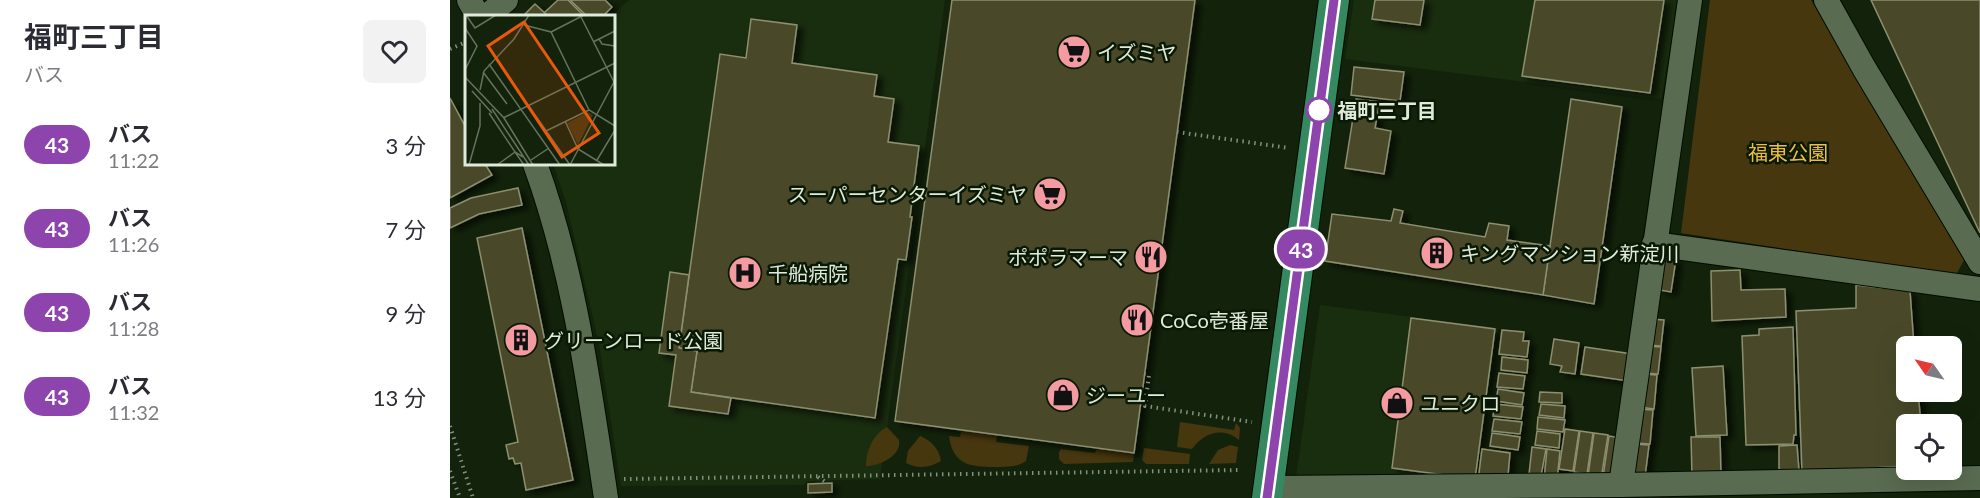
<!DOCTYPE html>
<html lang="ja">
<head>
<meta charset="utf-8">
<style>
  :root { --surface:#fff; --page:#f2f2f3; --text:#2b2b33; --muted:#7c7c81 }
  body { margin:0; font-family:Lato,"Noto Sans JP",sans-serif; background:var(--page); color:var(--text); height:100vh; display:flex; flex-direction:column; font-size:22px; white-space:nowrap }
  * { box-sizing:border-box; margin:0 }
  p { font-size:20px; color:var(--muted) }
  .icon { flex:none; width:33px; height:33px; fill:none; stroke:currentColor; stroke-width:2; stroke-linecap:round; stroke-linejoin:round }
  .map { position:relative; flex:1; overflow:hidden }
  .drawer { display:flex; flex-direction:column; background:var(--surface); width:450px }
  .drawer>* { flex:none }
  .badge { padding:0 12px; border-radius:20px; font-size:21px; line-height:39px }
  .needle { width:39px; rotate:304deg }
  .buttons { position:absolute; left:1446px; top:336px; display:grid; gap:12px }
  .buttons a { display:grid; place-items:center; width:66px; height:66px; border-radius:9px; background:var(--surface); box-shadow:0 6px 24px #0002; font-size:30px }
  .map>.badge { position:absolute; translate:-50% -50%; box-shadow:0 0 0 3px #fff }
  .round { display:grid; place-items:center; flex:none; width:63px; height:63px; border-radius:9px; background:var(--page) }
  .overview { display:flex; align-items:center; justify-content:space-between; height:102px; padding:0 24px }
  h1 { font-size:28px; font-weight:700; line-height:45px }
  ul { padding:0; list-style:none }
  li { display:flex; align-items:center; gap:18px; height:84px; padding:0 24px }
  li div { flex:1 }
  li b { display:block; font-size:22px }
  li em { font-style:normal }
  li .badge { min-width:66px; font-weight:700; text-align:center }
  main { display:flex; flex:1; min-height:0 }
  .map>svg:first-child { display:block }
  .built { fill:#192d0f }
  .green { fill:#47370e }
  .building { fill:#484a2c; stroke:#8c8f6f; stroke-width:1.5; filter:url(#shadow) }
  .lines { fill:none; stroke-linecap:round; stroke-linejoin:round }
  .minor-casing { stroke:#010c00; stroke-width:26 }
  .major-casing { stroke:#010c00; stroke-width:32 }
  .path { stroke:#83907d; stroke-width:4; stroke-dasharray:1.5 4.5; stroke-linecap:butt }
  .minor { stroke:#596b51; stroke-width:24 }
  .major { stroke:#368860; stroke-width:30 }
  .line-casing { stroke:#fff; stroke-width:14 }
  .line { stroke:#8e44ad; stroke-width:9 }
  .stop-dot { fill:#fff; stroke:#8e44ad; stroke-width:3 }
  .labels { text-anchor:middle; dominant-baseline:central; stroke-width:5; stroke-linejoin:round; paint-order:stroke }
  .poi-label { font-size:20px; fill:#dfeadb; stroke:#0a1904; text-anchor:start }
  .stop-label { font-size:20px; font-weight:bold; fill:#dfeadb; stroke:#0a1904; text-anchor:start }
  .park-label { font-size:20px; fill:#edbe40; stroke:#0a1904 }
  .inset-road { fill:none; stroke:#65735e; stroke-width:1.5 }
  .view { fill:#e8590c; fill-opacity:0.15; stroke:#e8590c; stroke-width:3 }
  .inset-edge { fill:none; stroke:#dfeadb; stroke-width:3 }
</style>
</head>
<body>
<main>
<section class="drawer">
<div class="overview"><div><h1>福町三丁目</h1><p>バス</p></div><a class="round"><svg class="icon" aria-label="heart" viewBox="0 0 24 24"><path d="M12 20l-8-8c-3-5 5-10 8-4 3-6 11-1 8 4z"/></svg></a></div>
<ul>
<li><span class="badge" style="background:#8e44ad;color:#fff">43</span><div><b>バス</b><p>11:22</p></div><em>3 分</em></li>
<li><span class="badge" style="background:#8e44ad;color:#fff">43</span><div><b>バス</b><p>11:26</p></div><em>7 分</em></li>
<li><span class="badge" style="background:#8e44ad;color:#fff">43</span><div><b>バス</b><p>11:28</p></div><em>9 分</em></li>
<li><span class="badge" style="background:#8e44ad;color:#fff">43</span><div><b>バス</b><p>11:32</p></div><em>13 分</em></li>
</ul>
</section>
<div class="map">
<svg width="1530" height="498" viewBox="0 0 1530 498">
  <defs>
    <filter id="shadow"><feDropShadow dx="6" dy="4" stdDeviation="3" flood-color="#0009"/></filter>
  </defs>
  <rect width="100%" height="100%" fill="#13230b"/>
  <g class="built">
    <polygon points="179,0 495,0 430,479 358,481 353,485 171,486 149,344 116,202 103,164 164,164 164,16 161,16"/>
    <polygon points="904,0 1229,0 1211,99 895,59"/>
    <polygon points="870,305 1048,328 1026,482 846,477"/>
  </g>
  <g class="green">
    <polygon points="1260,0 1361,0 1514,260 1506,275 1231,233"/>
    <path d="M730,422L784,430L786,423L790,428L789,440C773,426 753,433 742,449L727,447Z"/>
    <path d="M437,427L449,440C452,456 429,466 416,466C416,451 423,434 437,427Z"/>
    <path d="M511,431L547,435L546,442L579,446L576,461C568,467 559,466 549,467C523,467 503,467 499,436L510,437Z"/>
    <path d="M470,436C482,441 489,449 491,461C479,468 468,469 456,463L458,451Z"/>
    <polygon points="780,445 788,447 786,463 759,464 768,450"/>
    <polygon points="647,448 684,454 683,462 614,464 609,459 609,452 611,449 645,453"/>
    <polygon points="694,448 740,454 739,464 696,464 692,460"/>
  </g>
  <g class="building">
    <polygon points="108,0 118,0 134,16 98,16 94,13"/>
    <polygon points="120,0 155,0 162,7 153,16 137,16"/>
    <polygon points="502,0 745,0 684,453 445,421"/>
    <polygon points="925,0 974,0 970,25 922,19"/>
    <polygon points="1085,0 1214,0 1200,93 1072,76"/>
    <polygon points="1421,0 1530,0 1530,233"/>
    <polygon points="85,4 98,16 73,16"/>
    <polygon points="301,19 347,25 342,63 427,75 424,96 444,99 438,142 469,146 460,217 462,217 456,260 448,259 425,418 241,392 247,351 229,348 270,54 296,58"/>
    <polygon points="904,67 954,72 950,101 901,95"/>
    <polygon points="0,98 16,128 16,164 35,164 42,175 0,198"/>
    <polygon points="906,99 930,102 925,128 941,131 934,174 895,168"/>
    <polygon points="1121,99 1172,107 1144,304 1093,295"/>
    <polygon points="68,188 72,205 29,214 0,228 0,208 21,198"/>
    <polygon points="944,209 953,211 950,223 1035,237 1039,223 1059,226 1057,240 1100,246 1093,295 875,261 882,214 941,221"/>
    <polygon points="72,228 123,480 76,490 71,463 65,464 63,458 59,459 56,445 68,442 27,238"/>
    <polygon points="1214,257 1226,259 1221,292 1209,290"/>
    <polygon points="1290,270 1291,290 1335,289 1336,317 1262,321 1261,271"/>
    <polygon points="220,272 239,275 229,348 247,351 241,392 281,398 278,414 219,406 226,355 209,353"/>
    <polygon points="1406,285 1460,291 1464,346 1456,346 1456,392 1468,392 1471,424 1456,424 1456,466 1352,472 1346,311 1406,308"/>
    <polygon points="961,318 1045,329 1025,479 942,468"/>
    <polygon points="1201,319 1214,320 1211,346 1197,345"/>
    <polygon points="1343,327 1346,435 1344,435 1343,444 1296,445 1292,336 1309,335 1309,329"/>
    <polygon points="1052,330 1074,332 1073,341 1079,341 1077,357 1049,354"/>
    <polygon points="1104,339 1129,343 1125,374 1110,372 1112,366 1100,364"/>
    <polygon points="1197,346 1211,347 1208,374 1194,373"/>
    <polygon points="1135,347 1182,354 1178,381 1131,374"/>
    <polygon points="1052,357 1078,360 1077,373 1051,370"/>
    <polygon points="1273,366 1277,435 1246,436 1242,368"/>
    <polygon points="1049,373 1075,376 1073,389 1047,387"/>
    <polygon points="1193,374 1207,375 1204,409 1189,407"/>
    <polygon points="1048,389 1074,393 1072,405 1046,401"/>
    <polygon points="1090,392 1112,393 1112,403 1089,402"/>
    <polygon points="1045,404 1073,407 1071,419 1043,416"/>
    <polygon points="1091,404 1115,406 1114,418 1089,415"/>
    <polygon points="1189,409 1203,410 1200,444 1185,443"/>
    <polygon points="1088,417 1115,420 1113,432 1087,429"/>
    <polygon points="1044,419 1072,422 1070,434 1042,431"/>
    <polygon points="1115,429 1129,431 1123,471 1109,469"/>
    <polygon points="1087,431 1110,434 1109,448 1085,445"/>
    <polygon points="1130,431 1143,433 1137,474 1124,472"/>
    <polygon points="1042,433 1070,437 1068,450 1040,446"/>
    <polygon points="1144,433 1158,435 1151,479 1138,476"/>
    <polygon points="1159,436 1171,438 1167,467 1157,477 1153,477"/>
    <polygon points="1241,437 1270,437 1271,475 1242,476"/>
    <polygon points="1185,444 1199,445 1195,477 1190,477 1182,470"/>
    <polygon points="1347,445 1349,471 1329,470 1329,446"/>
    <polygon points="1082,447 1096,449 1091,476 1079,474"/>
    <polygon points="1032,449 1060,453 1058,475 1028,481"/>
    <polygon points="1097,449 1110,451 1107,481 1094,480"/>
    <polygon points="382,483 382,492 358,493 358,484"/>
  </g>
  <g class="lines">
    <defs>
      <g id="minor">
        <polyline points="19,0 28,16"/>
        <polyline points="1376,0 1414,68 1530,262"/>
        <polyline points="37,16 56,0"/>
        <path d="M85,164C124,270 139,386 156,498"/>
        <polyline points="1204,244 1530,289"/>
        <polyline points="1171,485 1240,0"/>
        <polyline points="818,488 1171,485 1530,478"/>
      </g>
      <polyline id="major" points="817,498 884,0"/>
    </defs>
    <use href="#minor" class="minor-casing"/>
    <use href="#major" class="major-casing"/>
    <g class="path">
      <polyline points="0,49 16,42"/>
      <polyline points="727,132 839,148"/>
      <polyline points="694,374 699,375 695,406 802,422"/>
      <polyline points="0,426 23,498"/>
      <polyline points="0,471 10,498"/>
      <polyline points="368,477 377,483"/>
      <polyline points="174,479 791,470"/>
    </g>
    <use href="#minor" class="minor"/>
    <use href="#major" class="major"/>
  </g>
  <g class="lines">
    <defs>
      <polyline id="line" points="817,498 884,0"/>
    </defs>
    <use href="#line" class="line-casing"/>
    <use href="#line" class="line"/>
  </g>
  <defs>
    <symbol id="supermarket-disc" viewBox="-11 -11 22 22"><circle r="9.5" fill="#f49aa1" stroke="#0a1904"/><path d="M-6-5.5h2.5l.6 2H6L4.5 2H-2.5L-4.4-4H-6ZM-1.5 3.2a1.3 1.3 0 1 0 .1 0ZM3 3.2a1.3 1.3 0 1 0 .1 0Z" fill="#111"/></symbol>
    <symbol id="building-disc" viewBox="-11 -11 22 22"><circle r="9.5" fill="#f49aa1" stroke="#0a1904"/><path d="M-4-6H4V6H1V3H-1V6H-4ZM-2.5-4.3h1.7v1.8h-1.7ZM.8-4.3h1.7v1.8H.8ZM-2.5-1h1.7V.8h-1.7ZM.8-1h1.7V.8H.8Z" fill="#111"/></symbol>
    <symbol id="restaurant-disc" viewBox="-11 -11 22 22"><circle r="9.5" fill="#f49aa1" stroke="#0a1904"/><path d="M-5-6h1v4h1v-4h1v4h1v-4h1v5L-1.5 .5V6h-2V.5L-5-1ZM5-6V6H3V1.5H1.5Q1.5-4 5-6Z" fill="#111"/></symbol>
    <symbol id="hospital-disc" viewBox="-11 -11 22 22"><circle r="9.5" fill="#f49aa1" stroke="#0a1904"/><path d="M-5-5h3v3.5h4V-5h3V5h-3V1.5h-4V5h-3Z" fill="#111"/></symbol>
    <symbol id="shop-disc" viewBox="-11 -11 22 22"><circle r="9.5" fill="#f49aa1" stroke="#0a1904"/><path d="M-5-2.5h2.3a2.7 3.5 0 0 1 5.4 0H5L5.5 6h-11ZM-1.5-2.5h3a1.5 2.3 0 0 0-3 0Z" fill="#111"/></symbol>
  </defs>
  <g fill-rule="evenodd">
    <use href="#supermarket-disc" x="605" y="33" width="38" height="38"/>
    <use href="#supermarket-disc" x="581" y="175" width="38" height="38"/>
    <use href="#building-disc" x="968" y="234" width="38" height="38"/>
    <use href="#restaurant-disc" x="682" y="238" width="38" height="38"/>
    <use href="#hospital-disc" x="276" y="254" width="38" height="38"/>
    <use href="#restaurant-disc" x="668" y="301" width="38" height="38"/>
    <use href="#building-disc" x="52" y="321" width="38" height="38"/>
    <use href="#shop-disc" x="594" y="376" width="38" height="38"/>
    <use href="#shop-disc" x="928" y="384" width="38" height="38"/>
  </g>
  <circle class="stop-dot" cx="869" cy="110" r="12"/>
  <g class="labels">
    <g class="poi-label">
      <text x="647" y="52">イズミヤ</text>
      <text x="577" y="194" text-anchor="end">スーパーセンターイズミヤ</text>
      <text x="1010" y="253">キングマンション新淀川</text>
      <text x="678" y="257" text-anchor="end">ポポラマーマ</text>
      <text x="318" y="273">千船病院</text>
      <text x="710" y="320">CoCo壱番屋</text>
      <text x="94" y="340">グリーンロード公園</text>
      <text x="636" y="395">ジーユー</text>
      <text x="970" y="403">ユニクロ</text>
    </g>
    <g class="stop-label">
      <text x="887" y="110">福町三丁目</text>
    </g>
    <g class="park-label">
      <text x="1338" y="152">福東公園</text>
    </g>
  </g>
  <g transform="translate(15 15)">
    <rect width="150" height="150" fill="#13230b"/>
    <path d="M123,97L128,100L113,130L102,108Z" fill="#47370e"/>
    <path class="inset-road" d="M1,0L10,13L31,0M115,0L150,69M59,10L86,17L124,95L150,111M0,13L12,31L0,55M86,17L119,0M134,24L137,29L150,31M128,27L150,16M24,49L95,150M18,57L42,89M0,62L39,103L68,150M15,75L19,56L49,24L64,0M7,76L27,98M63,90L105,150M27,94L64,150M24,98L50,137L58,142M38,103L150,48M100,106L113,134L139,150M81,116L124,95M66,145L84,133M132,145L150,115M4,150L15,111V88M32,150L50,137L59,150M105,150L150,65"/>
    <path class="view" d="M59,7L134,118L97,142L23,31Z"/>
    <rect width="150" height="150" class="inset-edge"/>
  </g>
</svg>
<div class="buttons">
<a><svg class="needle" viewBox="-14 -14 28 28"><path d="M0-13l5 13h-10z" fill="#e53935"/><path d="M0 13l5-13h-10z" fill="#7c7c81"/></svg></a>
<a><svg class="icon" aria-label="locate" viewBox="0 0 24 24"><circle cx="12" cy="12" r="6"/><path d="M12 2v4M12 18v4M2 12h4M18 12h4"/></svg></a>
</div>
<b class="badge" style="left:851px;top:249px;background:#8e44ad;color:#fff">43</b>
</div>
</main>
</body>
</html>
